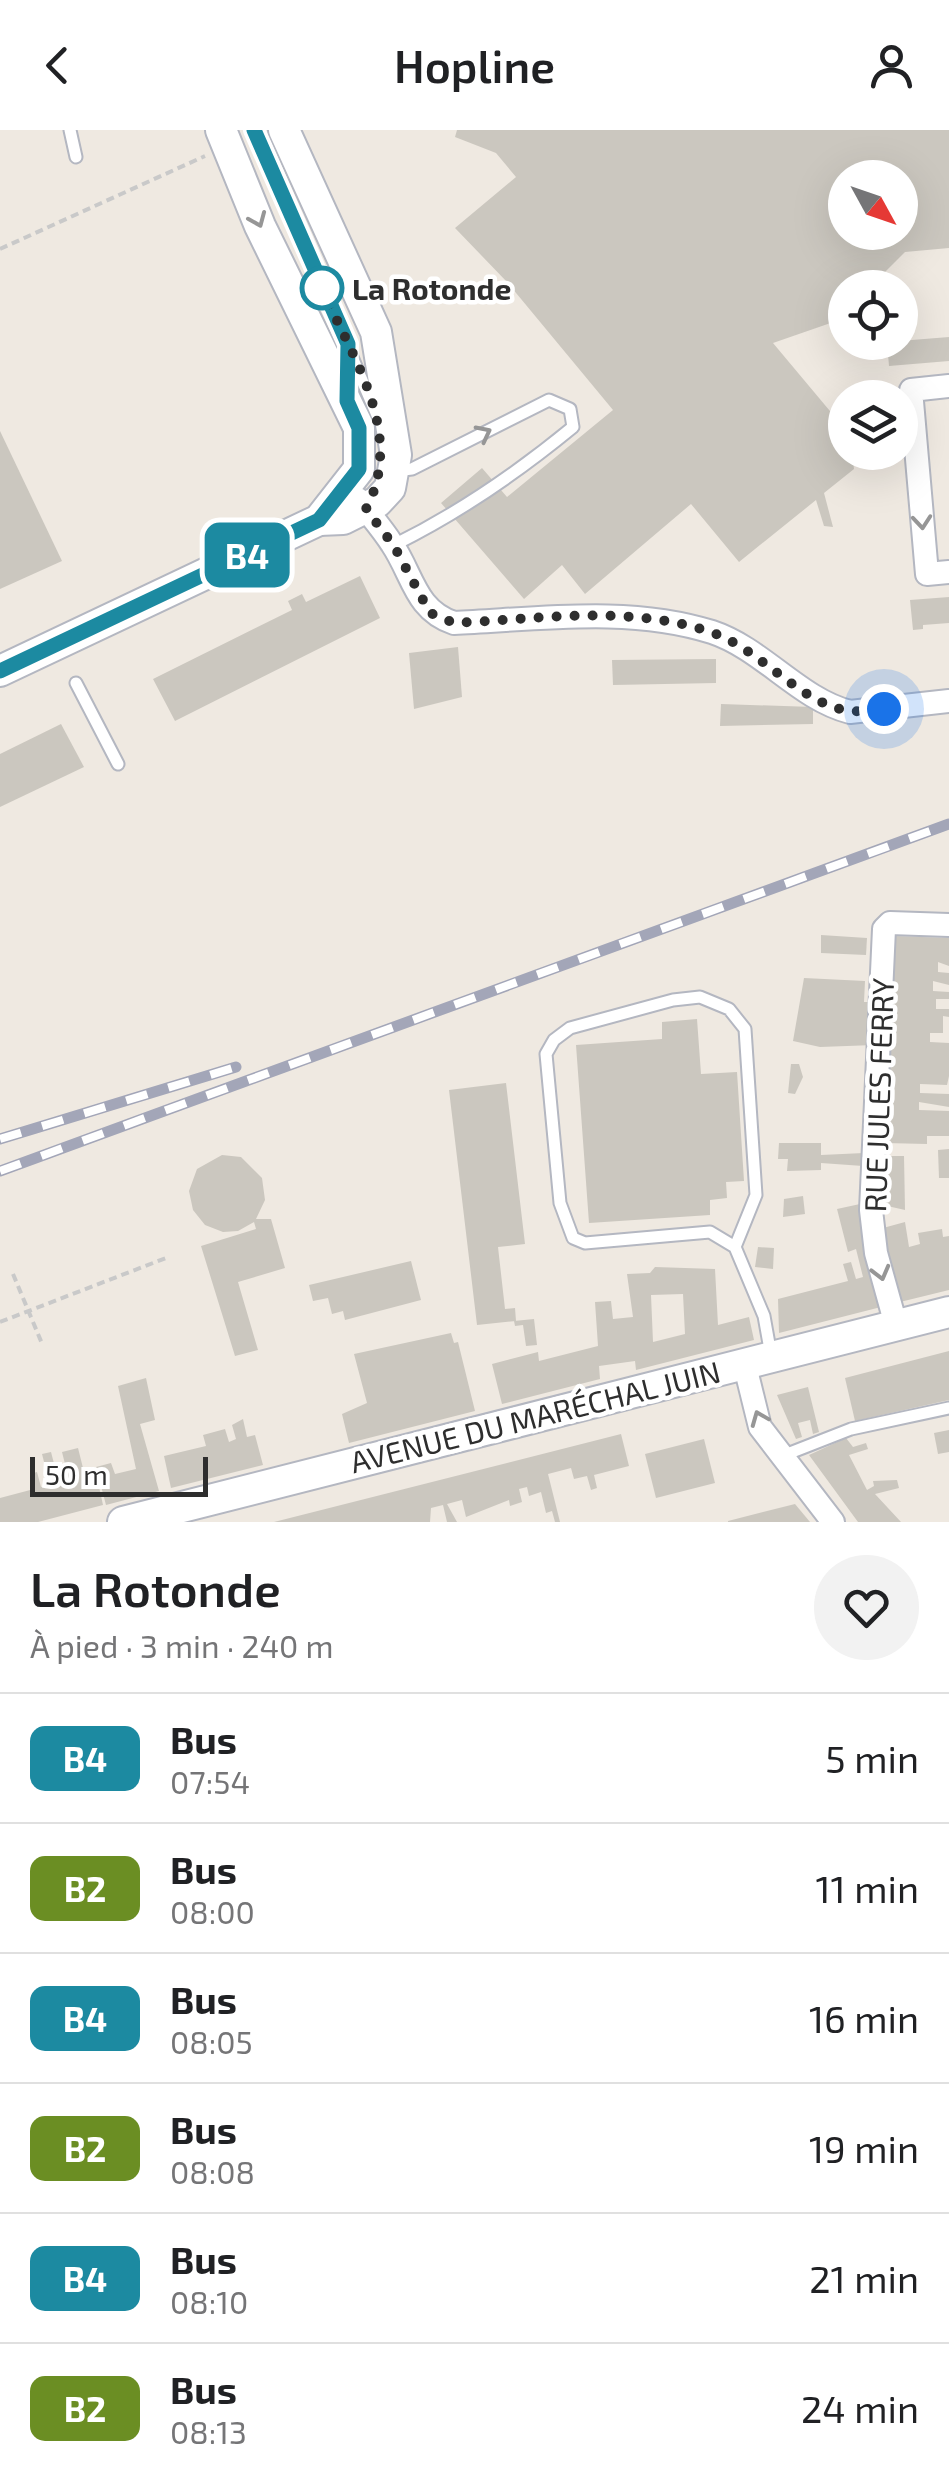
<!DOCTYPE html>
<html lang="fr">
<head>
<meta charset="utf-8">
<style>
  :root { --surface:#fff; --page:#f2f2f2; --text:#202124; --muted:#757577; --line:#e0e0e0 }
  body { margin:0; font-family:"Exo 2",sans-serif; background:var(--page); color:var(--text); height:100vh; display:flex; flex-direction:column; font-size:38px; white-space:nowrap }
  * { box-sizing:border-box; margin:0 }
  p { font-size:32px; color:var(--muted) }
  .icon { flex:none; width:55px; height:55px; fill:none; stroke:currentColor; stroke-width:2; stroke-linecap:round; stroke-linejoin:round }
  .map { position:relative; height:1392px; overflow:hidden }
  .side { display:flex; flex-direction:column; background:var(--surface); flex:1 }
  .side>* { flex:none }
  .badge { padding:0 20px; border-radius:15px; font-size:35px; line-height:65px }
  .needle { width:65px; rotate:130deg }
  .controls { position:absolute; left:828px; top:30px; display:grid; gap:20px }
  .controls a { display:grid; place-items:center; width:90px; height:90px; border-radius:50%; background:var(--surface); box-shadow:0 10px 40px #0002; font-size:50px }
  .scale { position:absolute; left:30px; bottom:25px; width:178px; box-sizing:border-box; padding-left:10px; border:5px solid #2e2e2e; border-top:0; font-size:28px; line-height:35px; white-space:nowrap; color:#2e2e2e; -webkit-text-stroke:8px #fff; paint-order:stroke }
  .you { position:absolute; width:50px; height:50px; margin:-25px; border:8px solid #fff; border-radius:50%; background:#1a73e8; box-shadow:0 0 0 15px #1a73e833 }
  .map>.badge { position:absolute; translate:-50% -50%; box-shadow:0 0 0 5px #fff }
  .round { display:grid; place-items:center; flex:none; width:105px; height:105px; border-radius:52px; background:var(--page) }
  .summary { display:flex; align-items:center; justify-content:space-between; height:170px; padding:0 30px }
  h1 { font-size:48px; font-weight:600; line-height:75px }
  ul { padding:0; list-style:none }
  li { display:flex; align-items:center; gap:30px; height:130px; padding:0 30px; border-top:2px solid var(--line) }
  li div { flex:1 }
  li b { display:block; font-size:38px }
  li em { font-style:normal }
  li .badge { min-width:110px; font-weight:700; text-align:center }
  header { display:flex; justify-content:space-between; align-items:center; height:130px; padding:0 30px; background:var(--surface); font-size:45px; font-weight:600 }
  .map>svg:first-child { display:block }
  .building { fill:#cbc7bf; fill-rule:evenodd }
  .lines { fill:none; stroke-linecap:round; stroke-linejoin:round }
  .lane-casing { stroke:#b4b7c1; stroke-width:15 }
  .street-casing { stroke:#b4b7c1; stroke-width:26 }
  .secondary-casing { stroke:#b4b7c1; stroke-width:34 }
  .path { stroke:#c9c9c9; stroke-width:4; stroke-dasharray:8 5; stroke-linecap:butt }
  .lane { stroke:#fff; stroke-width:11 }
  .street { stroke:#fff; stroke-width:22 }
  .secondary { stroke:#fff; stroke-width:30 }
  .rail-casing { stroke:#a3a6b8; stroke-width:11 }
  .rail { stroke:#fff; stroke-width:8; stroke-dasharray:22; stroke-linecap:butt }
  .oneway { stroke:#969696 }
  .line-casing { stroke:#fff; stroke-width:22 }
  .line { stroke:#1c8aa1; stroke-width:15 }
  .walk { stroke:#2e2e2e; stroke-width:10; stroke-dasharray:0 18 }
  .stop-dot { fill:#fff; stroke:#1c8aa1; stroke-width:5 }
  .labels { text-anchor:middle; dominant-baseline:central; stroke-width:9; stroke-linejoin:round; paint-order:stroke }
  .stop-label { font-size:30px; font-weight:bold; fill:#2e2e2e; stroke:#fff; text-anchor:start }
  .street-label { font-size:30px; fill:#2e2e2e; stroke:#fff }
</style>
</head>
<body>
<header><svg class="icon" aria-label="back" viewBox="0 0 24 24"><path d="M15 5l-7 7 7 7"/></svg>Hopline<svg class="icon" aria-label="person" viewBox="0 0 24 24"><circle cx="12" cy="8" r="4"/><path d="M4 21q1-7 8-7t8 7"/></svg></header>
<div class="map">
<svg width="949" height="1392" viewBox="0 0 949 1392">
  <rect width="100%" height="100%" fill="#efe9e1"/>
  <g class="building">
    <path d="M457,0H949V118L905,122L869,158H845V188L773,213L845,299V322H852L854,339L824,363L833,397L824,396L816,370L739,432L691,374L585,464L562,435L524,469L441,373L482,338L507,367L613,280L507,152L455,98L516,47L496,23L455,7ZM845,48H900V102H845Z"/>
    <polygon points="949,207 949,231 889,236 887,212"/>
    <polygon points="0,301 62,431 0,459"/>
    <polygon points="360,446 380,488 175,591 153,549 292,480 288,471 302,464 306,472"/>
    <polygon points="949,467 949,493 923,495 923,499 913,500 910,470"/>
    <polygon points="458,517 462,567 414,579 409,523"/>
    <polygon points="716,529 716,553 613,555 612,530"/>
    <polygon points="721,574 813,577 813,594 720,596"/>
    <polygon points="61,594 84,637 0,677 0,624"/>
    <polygon points="821,805 867,808 866,825 821,823"/>
    <polygon points="895,806 949,808 949,836 938,832 938,842 949,843 949,855 933,851 933,861 949,862 949,869 936,869 936,879 949,879 949,887 943,886 943,903 930,903 930,912 949,913 949,946 947,955 920,954 920,963 949,964 949,977 919,972 919,980 949,981 949,1006 927,1006 927,1014 885,1013"/>
    <polygon points="804,848 865,851 864,872 876,872 874,915 820,917 793,911"/>
    <polygon points="697,889 701,944 737,942 744,1051 726,1052 727,1068 710,1070 710,1085 589,1093 576,915 662,909 662,892"/>
    <polygon points="791,934 799,934 803,947 795,964 788,963"/>
    <polygon points="506,953 525,1114 498,1117 505,1179 515,1178 516,1191 477,1195 449,960"/>
    <polygon points="779,1013 821,1013 821,1025 864,1023 863,1036 821,1033 821,1040 787,1041 788,1029 778,1029"/>
    <polygon points="949,1019 949,1048 939,1048 938,1020"/>
    <polygon points="222,1025 241,1027 262,1048 265,1070 256,1089 271,1089 285,1138 238,1152 258,1220 235,1226 201,1116 256,1099 254,1092 238,1101 223,1102 205,1095 193,1080 189,1061 197,1039"/>
    <polygon points="885,1026 904,1026 905,1080 883,1075"/>
    <polygon points="803,1066 805,1084 783,1087 784,1069"/>
    <polygon points="860,1074 863,1107 881,1177 779,1203 778,1169 848,1151 843,1134 851,1132 856,1149 863,1147 856,1119 848,1122 837,1079"/>
    <polygon points="905,1092 909,1117 920,1114 918,1103 942,1099 943,1107 949,1106 949,1160 900,1172 883,1098"/>
    <polygon points="758,1117 774,1118 773,1139 755,1137"/>
    <polygon points="411,1131 421,1170 345,1190 343,1181 332,1184 328,1168 313,1171 309,1155"/>
    <path d="M655,1137L715,1139L718,1195L749,1187L754,1210L636,1240L635,1231L599,1236L600,1249L502,1274L492,1234L538,1222L539,1231L598,1216L595,1172L611,1171L613,1189L633,1187L627,1144L650,1143ZM683,1164L685,1204L653,1212L651,1165Z"/>
    <polygon points="534,1189 537,1215 526,1216 523,1195 515,1196 514,1191"/>
    <polygon points="451,1203 454,1213 458,1212 475,1281 349,1313 342,1284 367,1273 354,1224"/>
    <polygon points="949,1221 949,1270 855,1291 845,1248"/>
    <polygon points="146,1248 155,1290 140,1294 159,1361 106,1375 96,1337 111,1333 115,1344 136,1339 118,1256"/>
    <polygon points="808,1257 819,1302 813,1304 810,1290 798,1293 802,1307 796,1309 777,1265"/>
    <polygon points="243,1289 247,1307 255,1305 263,1335 171,1358 164,1326 206,1316 203,1305 225,1299 229,1312 236,1309 232,1295"/>
    <polygon points="949,1300 949,1322 938,1324 934,1303"/>
    <polygon points="621,1304 629,1336 594,1345 597,1358 591,1360 587,1346 574,1349 571,1338 548,1344 560,1392 555,1392 552,1381 546,1383 541,1362 529,1366 527,1357 519,1359 522,1372 510,1376 509,1370 466,1387 462,1370 447,1374 457,1392 447,1392 443,1375 431,1378 430,1392 274,1392"/>
    <polygon points="846,1308 853,1317 866,1313 868,1319 849,1325 867,1360 874,1356 873,1351 897,1350 899,1358 875,1364 901,1392 858,1392 809,1325"/>
    <polygon points="704,1309 715,1353 656,1368 645,1324"/>
    <polygon points="78,1318 85,1346 96,1343 103,1375 38,1392 0,1392 0,1368 34,1359 30,1344 37,1342 41,1357 50,1355 42,1324 51,1322 59,1353 69,1350 62,1322"/>
    <polygon points="795,1374 810,1392 728,1392 728,1391"/>
  </g>
  <g class="lines">
    <defs>
      <g id="lane">
        <polyline points="70,0 76,27"/>
        <polyline points="254,0 377,285"/>
        <path d="M394,415C459,383 517,343 573,297L570,279L549,270L412,339L395,341"/>
        <polyline points="76,553 118,634"/>
        <polyline points="735,1117 710,1102 585,1113 573,1108 560,1073 546,924 554,910 570,898 673,870 700,867 729,879 745,899 756,1065 735,1117 764,1186 771,1225"/>
        <polyline points="782,1326 851,1299 949,1278"/>
      </g>
      <g id="street">
        <polyline points="949,256 911,260 927,444 949,442"/>
        <path d="M358,369C369,384 382,398 392,414C413,445 415,480 454,493C539,489 630,476 712,502C763,519 799,569 850,582L949,571"/>
        <polyline points="896,1195 876,1123 871,1080 884,799 890,793 949,795"/>
        <polyline points="744,1232 760,1297 833,1392"/>
      </g>
      <g id="secondary">
        <polyline points="284,0 376,202 396,325 390,358 377,372 343,389 319,390"/>
        <polyline points="0,541 319,390 359,339 359,298 260,96 221,0"/>
        <polyline points="123,1392 949,1182"/>
      </g>
    </defs>
    <use href="#lane" class="lane-casing"/>
    <use href="#street" class="street-casing"/>
    <use href="#secondary" class="secondary-casing"/>
    <g class="path">
      <polyline points="0,119 205,26"/>
      <polyline points="13,1144 43,1216"/>
      <polyline points="0,1192 166,1128"/>
    </g>
    <use href="#lane" class="lane"/>
    <use href="#street" class="street"/>
    <use href="#secondary" class="secondary"/>
    <defs>
      <g id="rail">
        <polyline points="0,1009 236,937"/>
        <polyline points="0,1041 949,694"/>
      </g>
    </defs>
    <use href="#rail" class="rail-casing"/>
    <use href="#rail" class="rail"/>
  </g>
  <defs><path id="oneway-chevron" d="M-2-3.5L2.5 0L-2 3.5" fill="none" stroke-width="1.6" stroke-linecap="round" stroke-linejoin="round" transform="scale(2.5)"/></defs>
  <g class="oneway">
    <use href="#oneway-chevron" transform="translate(258 90) rotate(67)"/>
    <use href="#oneway-chevron" transform="translate(484 303) rotate(-27)"/>
    <use href="#oneway-chevron" transform="translate(922 392) rotate(85)"/>
    <use href="#oneway-chevron" transform="translate(881 1143) rotate(75)"/>
    <use href="#oneway-chevron" transform="translate(759 1288) rotate(-112)"/>
  </g>
  <g class="lines">
    <defs>
      <polyline id="line" points="0,541 319,390 359,339 359,298 347,271 348,214 254,0"/>
    </defs>
    <use href="#line" class="line-casing"/>
    <use href="#line" class="line"/>
    <path class="walk" d="M322,158C352,228 406,303 366,379L394,416L430,483L454,493C538,489 632,474 713,503C759,519 800,572 845,580C857,583 871,580 884,579"/>
  </g>
  <circle class="stop-dot" cx="322" cy="158" r="20"/>
  <g class="labels">
    <g class="stop-label">
      <text x="352" y="158">La Rotonde</text>
    </g>
    <g class="street-label">
      <text transform="translate(878 965) rotate(-88)">RUE JULES FERRY</text>
      <text transform="translate(535 1286) rotate(-14)">AVENUE DU MARÉCHAL JUIN</text>
    </g>
  </g>
</svg>
<div class="controls">
<a><svg class="needle" viewBox="-14 -14 28 28"><path d="M0-13l5 13h-10z" fill="#e53935"/><path d="M0 13l5-13h-10z" fill="#757577"/></svg></a>
<a><svg class="icon" aria-label="locate" viewBox="0 0 24 24"><circle cx="12" cy="12" r="6"/><path d="M12 2v4M12 18v4M2 12h4M18 12h4"/></svg></a>
<a><svg class="icon" aria-label="layers" viewBox="0 0 24 24"><path d="M12 4l9 5-9 5-9-5zM3 14l9 5 9-5"/></svg></a>
</div>
<div class="scale">50 m</div>
<div class="you" style="left:884px;top:579px"></div>
<b class="badge" style="left:247px;top:425px;background:#1c8aa1;color:#fff">B4</b>
</div>
<section class="side">
<div class="summary"><div><h1>La Rotonde</h1><p>À pied · 3 min · 240 m</p></div><a class="round"><svg class="icon" aria-label="heart" viewBox="0 0 24 24"><path d="M12 20l-8-8c-3-5 5-10 8-4 3-6 11-1 8 4z"/></svg></a></div>
<ul>
<li><span class="badge" style="background:#1c8aa1;color:#fff">B4</span><div><b>Bus</b><p>07:54</p></div><em>5 min</em></li>
<li><span class="badge" style="background:#6b8e23;color:#fff">B2</span><div><b>Bus</b><p>08:00</p></div><em>11 min</em></li>
<li><span class="badge" style="background:#1c8aa1;color:#fff">B4</span><div><b>Bus</b><p>08:05</p></div><em>16 min</em></li>
<li><span class="badge" style="background:#6b8e23;color:#fff">B2</span><div><b>Bus</b><p>08:08</p></div><em>19 min</em></li>
<li><span class="badge" style="background:#1c8aa1;color:#fff">B4</span><div><b>Bus</b><p>08:10</p></div><em>21 min</em></li>
<li><span class="badge" style="background:#6b8e23;color:#fff">B2</span><div><b>Bus</b><p>08:13</p></div><em>24 min</em></li>
</ul>
</section>
</body>
</html>
